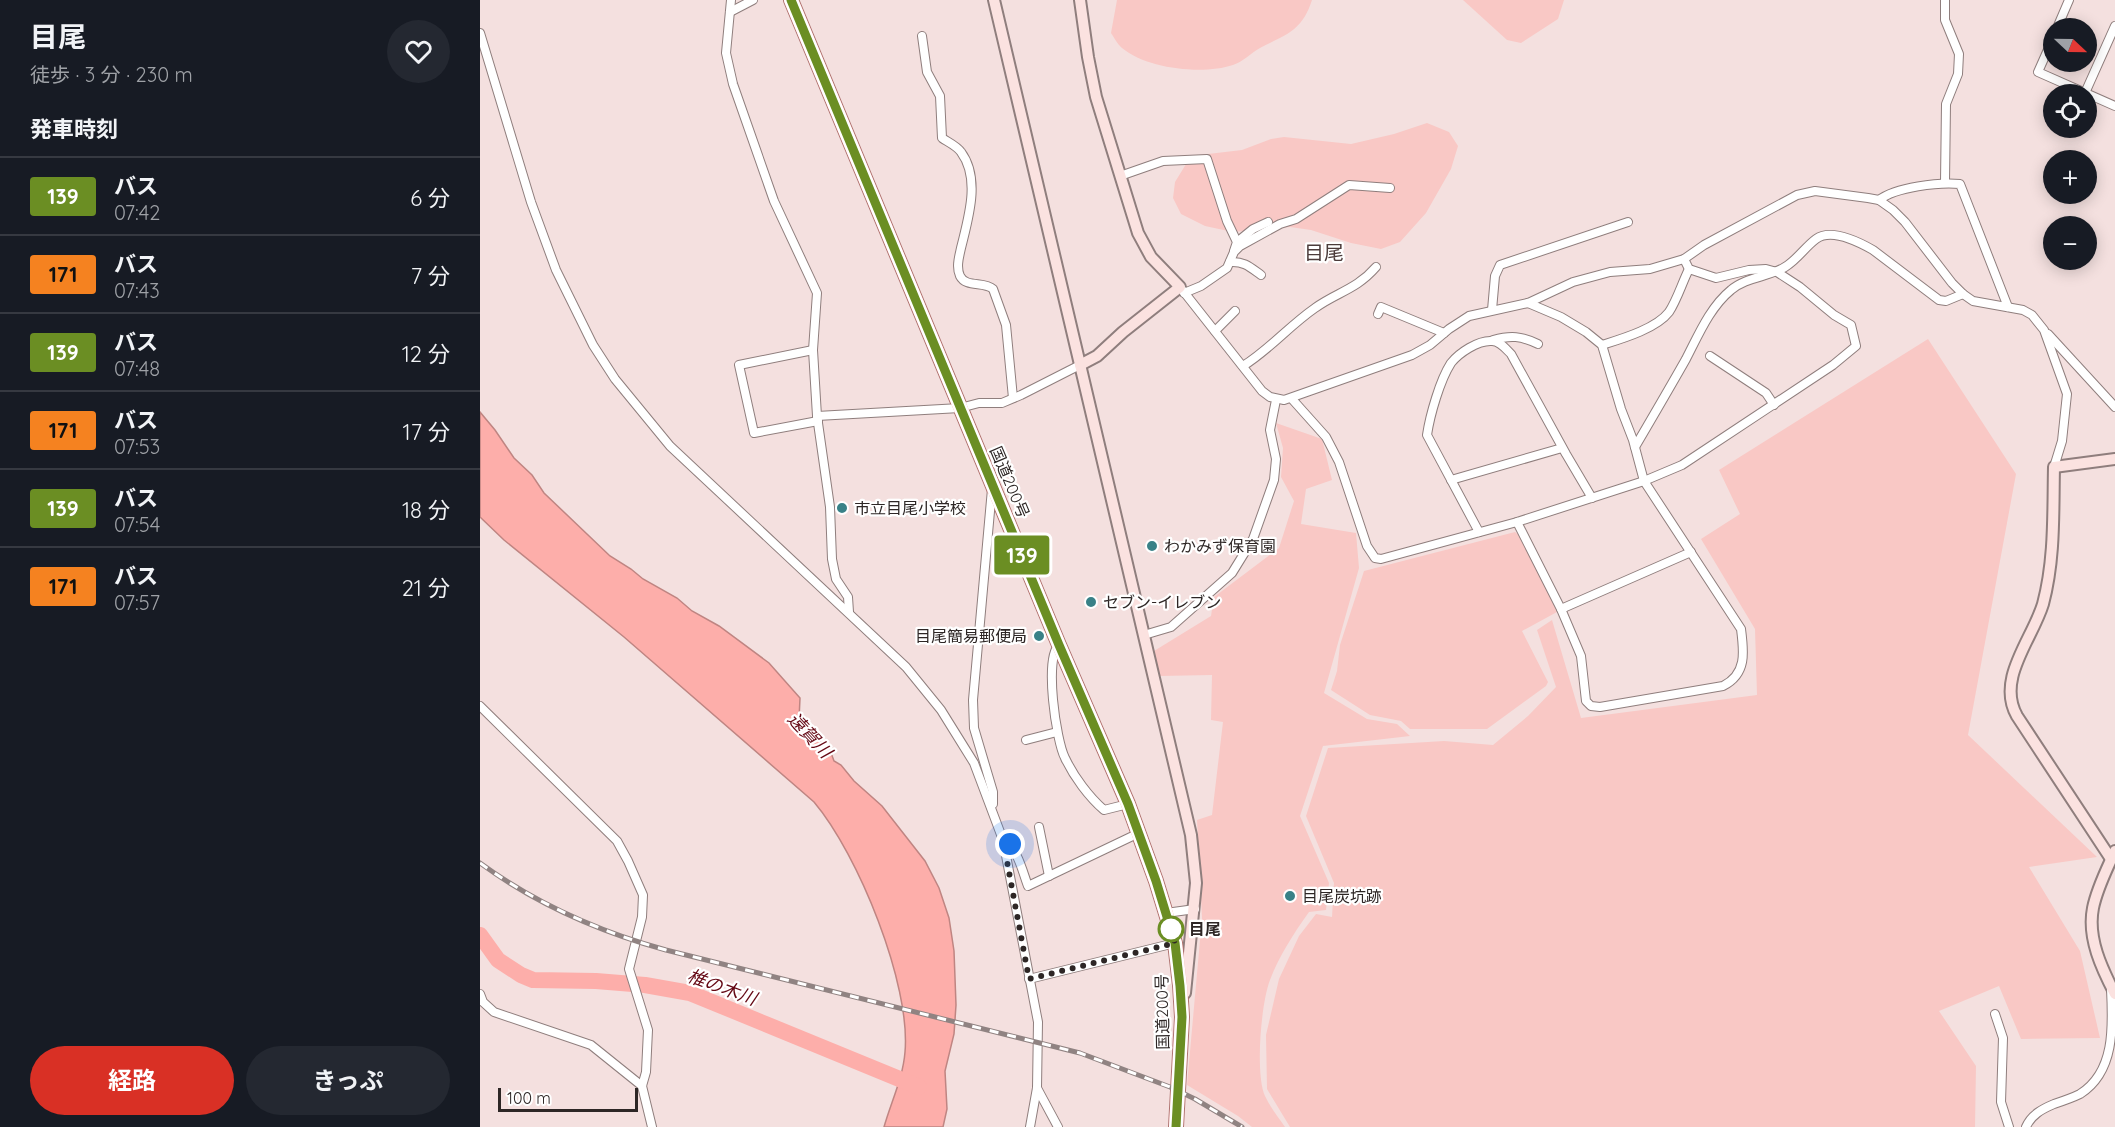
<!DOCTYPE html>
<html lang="ja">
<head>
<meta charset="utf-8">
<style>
  :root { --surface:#171b24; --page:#242831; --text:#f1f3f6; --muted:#9ea1a6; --line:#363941; --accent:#d93025 }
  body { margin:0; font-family:Quicksand,"Noto Sans JP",sans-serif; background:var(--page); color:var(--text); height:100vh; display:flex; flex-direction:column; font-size:22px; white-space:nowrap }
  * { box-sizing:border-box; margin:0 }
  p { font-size:20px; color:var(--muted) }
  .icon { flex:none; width:33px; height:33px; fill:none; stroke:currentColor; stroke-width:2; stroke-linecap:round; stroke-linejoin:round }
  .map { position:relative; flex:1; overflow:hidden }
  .sheet { display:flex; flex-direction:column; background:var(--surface); width:480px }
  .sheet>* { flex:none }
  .badge { padding:0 12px; border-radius:4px; font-size:21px; line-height:39px }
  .needle { width:39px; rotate:112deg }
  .fabs { position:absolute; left:1563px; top:18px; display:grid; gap:12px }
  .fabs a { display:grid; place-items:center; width:54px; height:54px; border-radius:50%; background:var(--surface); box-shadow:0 3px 15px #0003; font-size:30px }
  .scale { position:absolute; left:18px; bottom:15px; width:140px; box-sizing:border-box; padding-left:6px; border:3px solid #2d2625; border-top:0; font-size:16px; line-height:21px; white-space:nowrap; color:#2d2625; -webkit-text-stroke:4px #fff; paint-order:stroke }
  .you { position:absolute; width:30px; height:30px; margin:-15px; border:4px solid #fff; border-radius:50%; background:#1a73e8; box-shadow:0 0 0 9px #1a73e833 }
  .map>.badge { position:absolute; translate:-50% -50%; box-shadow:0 0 0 3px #fff }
  h2 { padding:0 30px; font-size:22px; line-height:54px }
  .round { display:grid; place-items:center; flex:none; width:63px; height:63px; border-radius:32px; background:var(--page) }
  .headline { display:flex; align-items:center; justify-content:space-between; height:102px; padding:0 30px }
  h1 { font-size:28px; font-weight:700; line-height:45px }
  .cta { display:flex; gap:12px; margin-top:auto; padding:12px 30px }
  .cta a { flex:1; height:69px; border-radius:36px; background:var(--accent); color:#fff; font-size:24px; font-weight:700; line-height:69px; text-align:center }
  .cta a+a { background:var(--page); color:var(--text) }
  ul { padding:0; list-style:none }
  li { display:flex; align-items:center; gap:18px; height:78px; padding:0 30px; border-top:2px solid var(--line) }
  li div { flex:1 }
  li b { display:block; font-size:22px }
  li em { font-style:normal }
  li .badge { min-width:66px; font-weight:700; text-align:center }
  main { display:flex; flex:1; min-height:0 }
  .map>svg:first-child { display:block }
  .green { fill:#f9c8c5 }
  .water { fill:#fdaeaa; stroke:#bf8582; stroke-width:1.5 }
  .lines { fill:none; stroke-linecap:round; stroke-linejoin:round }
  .river { stroke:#fdaeaa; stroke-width:16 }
  .street-casing { stroke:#8f7e7d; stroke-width:10 }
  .secondary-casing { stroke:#8f7e7d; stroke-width:14 }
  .highway-casing { stroke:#ae7370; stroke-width:16 }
  .street { stroke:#fff; stroke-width:8 }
  .secondary { stroke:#fbe2e0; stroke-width:10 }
  .highway { stroke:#f39d99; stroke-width:14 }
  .rail-casing { stroke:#908382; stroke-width:5 }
  .rail { stroke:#fff; stroke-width:3; stroke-dasharray:9; stroke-linecap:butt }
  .line-casing { stroke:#fff; stroke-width:14 }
  .line { stroke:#6b8e23; stroke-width:9 }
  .walk { stroke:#2d2625; stroke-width:6; stroke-dasharray:0 10.8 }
  .poi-dot { fill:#398187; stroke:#fff; stroke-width:2 }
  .stop-dot { fill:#fff; stroke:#6b8e23; stroke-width:3 }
  .labels { text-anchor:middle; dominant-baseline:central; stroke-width:4.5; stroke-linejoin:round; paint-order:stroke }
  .street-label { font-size:16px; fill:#2d2625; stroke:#fff }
  .poi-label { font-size:16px; fill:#2d2625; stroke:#fff; text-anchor:start }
  .stop-label { font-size:16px; font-weight:bold; fill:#2d2625; stroke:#fff; text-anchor:start }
  .water-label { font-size:18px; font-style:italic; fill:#640713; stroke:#fff }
  .quarter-label { font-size:20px; fill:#4b3b3a; stroke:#fff }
</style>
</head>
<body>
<main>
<section class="sheet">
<div class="headline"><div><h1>目尾</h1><p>徒歩 · 3 分 · 230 m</p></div><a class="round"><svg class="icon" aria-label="heart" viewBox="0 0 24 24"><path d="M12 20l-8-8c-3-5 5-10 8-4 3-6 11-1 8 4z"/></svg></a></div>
<h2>発車時刻</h2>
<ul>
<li><span class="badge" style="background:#6b8e23;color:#fff">139</span><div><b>バス</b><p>07:42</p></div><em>6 分</em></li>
<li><span class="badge" style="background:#f58220;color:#111">171</span><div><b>バス</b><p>07:43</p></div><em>7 分</em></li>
<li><span class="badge" style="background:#6b8e23;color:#fff">139</span><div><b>バス</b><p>07:48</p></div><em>12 分</em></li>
<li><span class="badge" style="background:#f58220;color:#111">171</span><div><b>バス</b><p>07:53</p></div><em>17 分</em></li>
<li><span class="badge" style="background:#6b8e23;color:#fff">139</span><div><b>バス</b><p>07:54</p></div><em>18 分</em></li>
<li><span class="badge" style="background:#f58220;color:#111">171</span><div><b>バス</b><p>07:57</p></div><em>21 分</em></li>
</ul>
<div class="cta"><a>経路</a><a>きっぷ</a></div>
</section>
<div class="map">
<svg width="1635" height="1127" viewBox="0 0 1635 1127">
  <rect width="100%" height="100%" fill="#f4e0df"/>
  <g class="green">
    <path d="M637,0H832C822,31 807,34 780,48C771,53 763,62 753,65C723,75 667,69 642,48C637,44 634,37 631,33Z"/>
    <polygon points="983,0 1084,0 1078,19 1041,43 1027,40"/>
    <polygon points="947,123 969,132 978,146 971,169 946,213 920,242 901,249 871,243 831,230 810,227 753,232 725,226 701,214 693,198 695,182 711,156 762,150 791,139 804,137 871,144 914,134"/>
    <polygon points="1448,339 1536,474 1488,735 1617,857 1549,867 1600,951 1620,1038 1541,1039 1519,986 1459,1011 1496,1066 1495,1127 810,1127 787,1089 786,1035 799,979 819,936 836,914 852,917 854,883 826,816 848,748 964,741 1013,745 1048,716 1076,687 1057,630 1072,620 1101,718 1277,695 1275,629 1221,539 1260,514 1239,470"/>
    <path d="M796,423L842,439L852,480L826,489L821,524L876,533L879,568L844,693L887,719L917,724L930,736L843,746L820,816L849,883L846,910L829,912C814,933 799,956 790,980C781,1003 775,1074 785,1096C790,1107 798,1117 805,1127H772L758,1116L707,1085L722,918L717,820L732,815L743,722L731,720L732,675L679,676L674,651L731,616L734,597L799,548L814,501L801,477L803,448Z"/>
    <polygon points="1035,532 1040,536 1077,612 1042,631 1068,682 1066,686 1007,729 930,729 921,721 890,715 851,690 857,671 860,645 884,571"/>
  </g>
  <path class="water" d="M0,412L15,430L34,458L52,475L64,493L130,556L151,569L163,579L197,598L212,611L239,626L289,663L320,698L319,720L350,750L354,761L361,765L374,781L402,806L445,861L459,888L469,918L474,951L476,1005L474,1034L465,1071L467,1109L463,1127H404C411,1102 423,1078 425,1052C431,984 378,854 334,802L144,637L24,540L0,517Z"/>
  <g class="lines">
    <polyline class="river" points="0,935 18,960 41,975 53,980 116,981 165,985 210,993 439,1087"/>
    <defs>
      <g id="street">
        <polyline points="251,0 246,53 253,84 294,201 337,293 333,350 337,416 350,507 352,559 356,579 368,597 369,612"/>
        <polyline points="250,12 273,0"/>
        <polyline points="1577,28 1589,0"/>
        <polyline points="0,33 51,202 76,270 113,345 135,379 190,446 426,667 461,710 494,763 523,840 558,1022 557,1088 550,1127"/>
        <path d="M442,36L447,72L460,96L462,138C468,142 477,146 481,152C501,179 488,219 481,248C479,257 476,267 480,276C486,288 504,281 513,289L526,325L533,398"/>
        <polyline points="1574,36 1558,72 1635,106"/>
        <polyline points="1605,93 1635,26"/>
        <polyline points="640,176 683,161 727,159 747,221 757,242 754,251"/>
        <polyline points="1465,182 1466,104 1478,74 1479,54 1465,20 1465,0"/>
        <path d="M1399,200C1416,187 1459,182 1480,184L1528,307"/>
        <polyline points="757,242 773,229 788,222"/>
        <path d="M750,262C764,261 770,267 781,275"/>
        <polyline points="700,287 782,391 790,397 804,400 932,355 950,345 969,329 989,316 1048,303 1093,282 1130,272 1170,269 1204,259 1224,245 1317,195 1335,191 1388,198 1399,200 1413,210 1425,222 1472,283 1483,294 1493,301 1543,310 1552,315 1564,330 1587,394 1582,441 1574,467"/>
        <polyline points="704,293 721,286 747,268 754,252 760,246 800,224 816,219 869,185 910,188"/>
        <polyline points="1012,310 1015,276 1020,265 1148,222"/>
        <polyline points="898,314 901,307 964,333"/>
        <polyline points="735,331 755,311"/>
        <polyline points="1568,334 1635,407"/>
        <path d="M1013,340C1031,335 1041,336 1058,344"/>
        <path d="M1122,345C1141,339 1176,329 1189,312C1197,300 1202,283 1209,269"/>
        <polyline points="333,350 259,365 274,433 338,421"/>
        <polyline points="1230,356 1286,393 1294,405"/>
        <path d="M763,366C789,350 809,326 835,308C857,292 876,290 896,267"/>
        <polyline points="812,399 846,437 859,462 887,546 895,558 901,559 1037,522 1164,481 1202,465 1353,365 1376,346 1371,325 1354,315 1320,287 1297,272 1286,269 1269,270 1236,278 1209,269 1204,259"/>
        <polyline points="337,416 480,408 499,403 522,403 541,395 600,365"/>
        <path d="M1155,447C1172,418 1189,389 1206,359C1218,336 1230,307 1251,290C1266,277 1289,277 1305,267C1318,259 1325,247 1336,239C1351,228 1379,242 1393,250L1459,300L1466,301L1483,294"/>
        <polyline points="971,480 1082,448"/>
        <polyline points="512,489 493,700 494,728 513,792 513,804"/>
        <path d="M1037,522L1081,609L1101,656L1106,701L1111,706L1120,707L1243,686C1267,674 1264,652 1261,629L1164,481L1153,440L1141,409L1122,345L1106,332L1081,317L1048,303"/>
        <path d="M999,532L947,435C950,415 960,380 971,363C979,353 998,340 1012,341C1020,341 1026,349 1031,354L1086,454L1112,498"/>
        <polyline points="1081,609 1211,552"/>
        <polyline points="664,635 691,627 752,573 773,539 794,480 796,459 790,430 796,400"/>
        <path d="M579,645C564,657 576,741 585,758C594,777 609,797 624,810L648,804"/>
        <polyline points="0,706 137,841 148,861 163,895 162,917 149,969 168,1030 166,1072 162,1086 172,1127"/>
        <polyline points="546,740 577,732"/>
        <polyline points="559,827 569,876"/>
        <path d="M523,840C538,849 542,870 548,886L659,833"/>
        <polyline points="686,913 715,909"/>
        <polyline points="549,979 695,943"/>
        <polyline points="0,994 3,1002 14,1012 111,1045 162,1086"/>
        <polyline points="1515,1014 1523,1038 1521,1102 1529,1127"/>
        <polyline points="557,1088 578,1127"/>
        <path d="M1546,1127C1551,1115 1562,1109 1574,1104C1583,1101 1592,1098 1600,1094C1635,1072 1633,1027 1631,989"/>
      </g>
      <g id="secondary">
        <polyline points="514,0 711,835 716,883 705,993"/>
        <polyline points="600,0 608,57 616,97 658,233 671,257 700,287 643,332 617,356 600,365"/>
        <path d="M1635,851C1627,869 1617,888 1613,908C1607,938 1622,969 1635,994"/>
        <path d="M1631,859L1537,716C1516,679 1552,640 1563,604C1575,559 1573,513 1574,467L1635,459"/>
      </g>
      <polyline id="highway" points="311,0 579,645 648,804 676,881 695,943 700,985 702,1017 696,1127"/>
    </defs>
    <use href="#street" class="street-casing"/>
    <use href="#secondary" class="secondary-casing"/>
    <use href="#highway" class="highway-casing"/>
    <use href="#street" class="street"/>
    <use href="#secondary" class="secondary"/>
    <use href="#highway" class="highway"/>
    <defs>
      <path id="rail" d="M0,863C55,903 120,932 186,950L600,1053L690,1087L715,1099L762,1127"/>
    </defs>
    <use href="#rail" class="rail-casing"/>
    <use href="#rail" class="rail"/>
  </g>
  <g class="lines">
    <defs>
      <polyline id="line" points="311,0 579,645 648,804 676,881 695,943 700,986 702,1017 696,1127"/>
    </defs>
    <use href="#line" class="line-casing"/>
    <use href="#line" class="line"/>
    <polyline class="walk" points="530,844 523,840 549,979 695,943 691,929"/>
  </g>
  <g class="poi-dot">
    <circle cx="362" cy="508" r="6"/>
    <circle cx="672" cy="546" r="6"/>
    <circle cx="611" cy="602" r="6"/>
    <circle cx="559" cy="636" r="6"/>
    <circle cx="810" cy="896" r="6"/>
  </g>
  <circle class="stop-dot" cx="691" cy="929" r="12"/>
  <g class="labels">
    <g class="street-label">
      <text transform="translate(530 482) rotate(67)">国道200号</text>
      <text transform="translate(682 1012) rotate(-91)">国道200号</text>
    </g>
    <g class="poi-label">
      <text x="374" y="508">市立目尾小学校</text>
      <text x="684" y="546">わかみず保育園</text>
      <text x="623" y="602">セブン-イレブン</text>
      <text x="547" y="636" text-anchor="end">目尾簡易郵便局</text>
      <text x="822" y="896">目尾炭坑跡</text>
    </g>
    <g class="stop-label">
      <text x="709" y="929">目尾</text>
    </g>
    <g class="water-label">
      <text transform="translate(330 735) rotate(47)">遠賀川</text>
      <text transform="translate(242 987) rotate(20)">椎の木川</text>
    </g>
    <g class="quarter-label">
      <text x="844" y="252">目尾</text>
    </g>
  </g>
</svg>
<div class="fabs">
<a><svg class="needle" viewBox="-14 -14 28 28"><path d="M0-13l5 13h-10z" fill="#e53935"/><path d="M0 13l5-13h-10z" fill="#9ea1a6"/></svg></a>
<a><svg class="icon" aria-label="locate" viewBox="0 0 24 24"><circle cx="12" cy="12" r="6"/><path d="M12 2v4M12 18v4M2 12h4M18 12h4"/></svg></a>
<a>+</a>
<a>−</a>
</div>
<div class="scale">100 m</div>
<div class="you" style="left:530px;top:844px"></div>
<b class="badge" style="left:542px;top:555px;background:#6b8e23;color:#fff">139</b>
</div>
</main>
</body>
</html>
